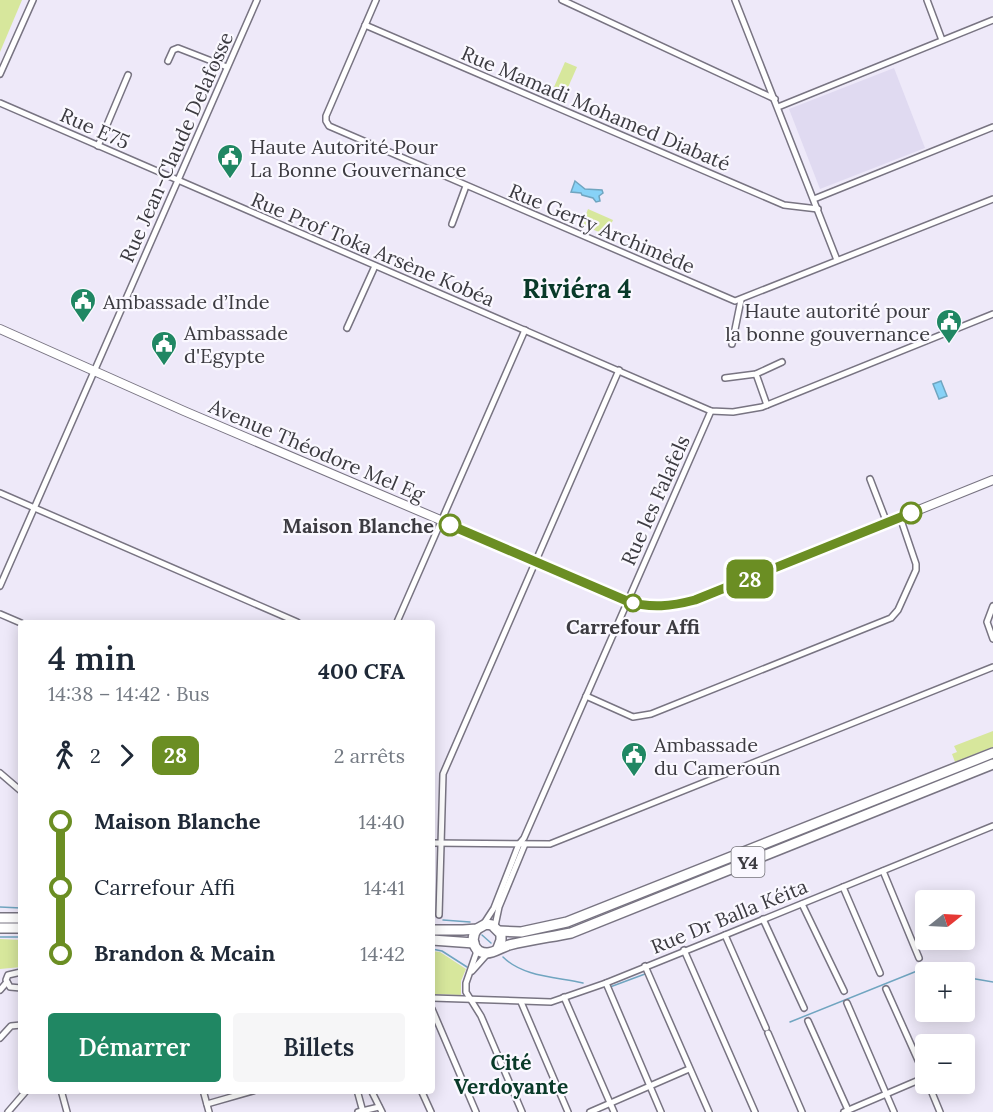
<!DOCTYPE html>
<html lang="fr">
<head>
<meta charset="utf-8">
<style>
  :root { --surface:#fff; --page:#f6f6f7; --text:#1f2937; --muted:#747a83; --accent:#208763 }
  body { margin:0; font-family:Lora,serif; background:var(--page); color:var(--text); height:100vh; display:flex; flex-direction:column; font-size:22px; white-space:nowrap }
  * { box-sizing:border-box; margin:0 }
  p { font-size:20px; color:var(--muted) }
  .icon { flex:none; width:33px; height:33px; fill:none; stroke:currentColor; stroke-width:2; stroke-linecap:round; stroke-linejoin:round }
  .map { position:relative; flex:1; overflow:hidden }
  .details { position:absolute; left:18px; top:620px; width:417px; height:474px; display:flex; flex-direction:column; background:var(--surface); border-radius:6px; box-shadow:0 3px 15px #0003 }
  .details>* { flex:none }
  .badge { padding:0 12px; border-radius:9px; font-size:21px; line-height:39px }
  .needle { width:39px; rotate:72deg }
  .controls { position:absolute; left:915px; top:890px; display:grid; gap:12px }
  .controls a { display:grid; place-items:center; width:60px; height:60px; border-radius:6px; background:var(--surface); box-shadow:0 3px 15px #0003; font-size:30px }
  .map>.badge { position:absolute; translate:-50% -50%; box-shadow:0 0 0 3px #fff }
  .legs { display:flex; align-items:center; gap:9px; height:66px; padding:0 30px; font-size:20px }
  .legs p { margin-inline-start:auto }
  .overview { display:flex; align-items:center; justify-content:space-between; height:102px; padding:0 30px }
  h1 { font-size:33px; font-weight:600; line-height:45px }
  .button { display:flex; gap:12px; margin-top:auto; padding:12px 30px }
  .button a { flex:1; height:69px; border-radius:6px; background:var(--accent); color:#fff; font-size:24px; font-weight:600; line-height:69px; text-align:center }
  .button a+a { background:var(--page); color:var(--text) }
  ul { padding:0 30px; list-style:none }
  li { display:flex; align-items:center; gap:21px; height:66px; font-size:22px }
  li i { display:grid; place-items:center; width:9px; height:100%; margin:0 8px; background:currentColor }
  li i::after { content:''; width:15px; height:15px; margin:-8px; border:4px solid; border-radius:50%; background:var(--surface) }
  li p { margin-inline-start:auto }
  li:first-child i { background:linear-gradient(#0000 50%,currentColor 0) }
  li:last-child i { background:linear-gradient(currentColor 50%,#0000 0) }
  .map>svg:first-child { display:block }
  .built { fill:#e0daf1 }
  .green { fill:#d7e79c }
  .water { fill:#87d2f7; stroke:#70a5c0; stroke-width:1.5 }
  .lines { fill:none; stroke-linecap:round; stroke-linejoin:round }
  .stream { stroke:#70a5c0; stroke-width:1.5 }
  .minor-casing { stroke:#787482; stroke-width:8 }
  .secondary-casing { stroke:#787482; stroke-width:10 }
  .trunk-casing { stroke:#787482; stroke-width:12 }
  .minor { stroke:#fff; stroke-width:5 }
  .secondary { stroke:#fff; stroke-width:8 }
  .trunk { stroke:#fff; stroke-width:9 }
  .line-1-casing { stroke:#fff; stroke-width:14 }
  .line-1 { stroke:#6b8e23; stroke-width:9 }
  .stop-1-dot { fill:#fff; stroke:#6b8e23; stroke-width:3 }
  .labels { text-anchor:middle; dominant-baseline:central; stroke-width:4.5; stroke-linejoin:round; paint-order:stroke }
  .shield { fill:#faf8ff; stroke:#75747a; stroke-width:1.5 }
  .shield-label { font-size:18px; font-weight:bold; fill:#3c3b41 }
  .street-label { font-size:20px; fill:#3c3b41; stroke:#faf8ff }
  .poi-label { font-size:20px; fill:#3c3b41; stroke:#faf8ff; text-anchor:start }
  .stop-label { font-size:20px; font-weight:bold; fill:#3c3b41; stroke:#faf8ff; text-anchor:end }
  .neighbourhood-label { font-size:21px; font-weight:bold; fill:#093a29; stroke:#faf8ff }
  .district-label { font-size:26px; font-weight:bold; fill:#093a29; stroke:#faf8ff }
</style>
</head>
<body>
<div class="map">
<svg width="993" height="1112" viewBox="0 0 993 1112">
  <rect width="100%" height="100%" fill="#eee9f9"/>
  <polygon class="built" points="894,68 925,148 820,189 789,109"/>
  <g class="green">
    <polygon points="0,0 22,0 0,52"/>
    <polygon points="565,62 577,67 566,92 554,87"/>
    <polygon points="588,209 613,220 606,235 582,225"/>
    <polygon points="993,731 993,747 955,762 952,754 957,752 954,746"/>
    <polygon points="0,939 21,940 21,967 0,969"/>
    <polygon points="432,951 440,952 466,969 461,981 461,995 432,994"/>
  </g>
  <g class="water">
    <polygon points="575,181 585,189 602,190 603,193 599,196 600,201 596,202 593,198 582,195 581,193 571,192"/>
    <polygon points="941,381 947,396 939,399 933,384"/>
  </g>
  <g class="lines">
    <g class="stream">
      <polyline points="0,907 21,908"/>
      <polyline points="432,920 433,920"/>
      <polyline points="443,920 470,922"/>
      <polyline points="482,935 491,943"/>
      <polyline points="0,937 21,937"/>
      <polyline points="432,949 442,951 467,967"/>
      <path d="M503,957C523,977 557,977 583,983"/>
      <polyline points="964,977 993,982"/>
      <polyline points="610,987 645,974"/>
      <polyline points="790,1022 922,969 940,972"/>
    </g>
    <defs>
      <g id="minor">
        <polyline points="376,0 326,116 326,121 329,126 735,301 993,199"/>
        <polyline points="562,0 775,99"/>
        <polyline points="735,0 837,260"/>
        <polyline points="927,0 942,40"/>
        <polyline points="365,25 784,205 818,209"/>
        <polyline points="168,61 173,50 178,48 227,67"/>
        <polyline points="0,74 33,0"/>
        <polyline points="0,103 711,411 733,412 762,407 993,314"/>
        <polyline points="778,107 993,20"/>
        <polyline points="98,146 128,75"/>
        <polyline points="814,199 993,127"/>
        <polyline points="452,224 466,186"/>
        <polyline points="347,328 375,266"/>
        <polyline points="732,344 741,300"/>
        <polyline points="756,374 767,405"/>
        <polyline points="725,378 756,374 782,362"/>
        <polyline points="870,479 887,523"/>
        <polyline points="0,493 297,622"/>
        <polyline points="0,586 257,0"/>
        <polyline points="993,606 987,622 993,639"/>
        <polyline points="0,614 21,623"/>
        <polyline points="397,622 525,330"/>
        <polyline points="586,696 633,717 651,714 891,618 898,610 916,570 916,564 900,517"/>
        <polyline points="0,773 21,791"/>
        <polyline points="432,843 550,844 993,667"/>
        <polyline points="883,871 919,958"/>
        <polyline points="843,887 880,973"/>
        <polyline points="802,904 844,991"/>
        <polyline points="439,915 443,774 619,370"/>
        <polyline points="763,919 804,1008"/>
        <polyline points="483,925 494,908 519,844 524,838 711,411"/>
        <polyline points="495,926 499,907 525,844"/>
        <polyline points="725,935 766,1028"/>
        <polyline points="476,948 476,954 466,983 466,992 481,1016 522,1112"/>
        <polyline points="684,950 755,1112"/>
        <polyline points="645,966 709,1112"/>
        <polyline points="472,971 488,953"/>
        <polyline points="21,972 8,975 6,980 10,987 21,988"/>
        <polyline points="606,983 661,1112"/>
        <polyline points="886,989 926,1078"/>
        <polyline points="0,990 7,982"/>
        <polyline points="564,997 614,1112"/>
        <polyline points="432,998 551,1002 606,983 725,935 993,826"/>
        <polyline points="521,1002 568,1112"/>
        <polyline points="847,1003 894,1112"/>
        <polyline points="432,1009 476,1112"/>
        <polyline points="808,1021 848,1110"/>
        <polyline points="768,1033 802,1112"/>
        <polyline points="0,1038 11,1026 21,1025"/>
        <polyline points="928,1083 940,1112"/>
        <polyline points="61,1090 67,1112"/>
        <polyline points="203,1090 209,1112"/>
        <polyline points="357,1090 363,1112"/>
        <polyline points="371,1090 382,1112"/>
        <polyline points="421,1090 431,1112"/>
        <polyline points="207,1104 256,1090"/>
        <polyline points="8,1112 27,1090"/>
        <polyline points="358,1112 379,1107"/>
        <polyline points="590,1112 689,1069"/>
        <polyline points="844,1112 926,1077"/>
      </g>
      <polyline id="secondary" points="0,329 184,411 638,604 661,607 695,600 993,480"/>
      <g id="trunk">
        <polyline points="0,918 21,918"/>
        <polyline points="0,928 21,928"/>
        <path d="M477,929C470,938 473,953 487,953C494,953 502,947 509,945C530,940 551,937 571,933L993,764"/>
        <polyline points="432,930 463,930 477,929 486,924 492,925 501,934 501,940 498,948"/>
        <polyline points="499,931 521,932 567,922 993,753"/>
        <polyline points="432,940 474,943"/>
      </g>
    </defs>
    <use href="#minor" class="minor-casing"/>
    <use href="#secondary" class="secondary-casing"/>
    <use href="#trunk" class="trunk-casing"/>
    <use href="#minor" class="minor"/>
    <use href="#secondary" class="secondary"/>
    <use href="#trunk" class="trunk"/>
  </g>
  <g class="lines">
    <defs>
      <path id="line-1" d="M450,525L627,601C651,609 672,606 695,600L911,513"/>
    </defs>
    <use href="#line-1" class="line-1-casing"/>
    <use href="#line-1" class="line-1"/>
  </g>
  <defs>
    <symbol id="civic-pin" viewBox="-11 -11 22 30"><path d="M0 17L-7.5 6A9.5 9.5 0 1 1 7.5 6Z" fill="#208763" stroke="#faf8ff"/><path d="M-.6-6.5H3V-4.5H.6V-3L4-1V1h2V6H-6V1h2V-1L-.6-3ZM-1.2 2.5V6h2.4V2.5Z" fill="#fff"/></symbol>
  </defs>
  <g fill-rule="evenodd">
    <use href="#civic-pin" x="215" y="142" width="30" height="40"/>
    <use href="#civic-pin" x="68" y="286" width="30" height="40"/>
    <use href="#civic-pin" x="934" y="307" width="30" height="40"/>
    <use href="#civic-pin" x="149" y="329" width="30" height="40"/>
    <use href="#civic-pin" x="619" y="740" width="30" height="40"/>
  </g>
  <g class="stop-1-dot">
    <circle cx="911" cy="513" r="10"/>
    <circle cx="450" cy="525" r="10"/>
    <circle cx="633" cy="603" r="8"/>
  </g>
  <g class="labels">
    <rect class="shield" x="731.5" y="847" width="33" height="30" rx="4.5"/>
    <g class="shield-label">
      <text x="748" y="862">Y4</text>
    </g>
    <g class="street-label">
      <text transform="translate(596 108) rotate(23)">Rue Mamadi Mohamed Diabaté</text>
      <text transform="translate(95 128) rotate(24)">Rue E75</text>
      <text transform="translate(176 147) rotate(-66)">Rue Jean-Claude Delafosse</text>
      <text transform="translate(602 228) rotate(23)">Rue Gerty Archimède</text>
      <text transform="translate(373 249) rotate(23)">Rue Prof Toka Arsène Kobéa</text>
      <text transform="translate(317 450) rotate(23)">Avenue Théodore Mel Eg</text>
      <text transform="translate(655 500) rotate(-66)">Rue les Falafels</text>
      <text transform="translate(729 916) rotate(-22)">Rue Dr Balla Kéita</text>
    </g>
    <g class="poi-label">
      <text x="250" y="146">Haute Autorité Pour<tspan x="250" dy="23">La Bonne Gouvernance</tspan></text>
      <text x="103" y="301">Ambassade d’Inde</text>
      <text x="930" y="310" text-anchor="end">Haute autorité pour<tspan x="930" dy="23">la bonne gouvernance</tspan></text>
      <text x="184" y="332">Ambassade<tspan x="184" dy="23">d'Egypte</tspan></text>
      <text x="654" y="744">Ambassade<tspan x="654" dy="23">du Cameroun</tspan></text>
    </g>
    <g class="stop-label">
      <text x="434" y="525">Maison Blanche</text>
      <text x="633" y="626" text-anchor="middle">Carrefour Affi</text>
    </g>
    <g class="neighbourhood-label">
      <text x="511" y="1062">Cité<tspan x="511" dy="24">Verdoyante</tspan></text>
    </g>
    <g class="district-label">
      <text x="577" y="288">Riviéra 4</text>
    </g>
  </g>
</svg>
<div class="controls">
<a><svg class="needle" viewBox="-14 -14 28 28"><path d="M0-13l5 13h-10z" fill="#e53935"/><path d="M0 13l5-13h-10z" fill="#747a83"/></svg></a>
<a>+</a>
<a>−</a>
</div>
<b class="badge" style="left:750px;top:579px;background:#6b8e23;color:#fff">28</b>
<section class="details">
<div class="overview"><div><h1>4 min</h1><p>14:38 – 14:42 · Bus</p></div><b>400 CFA</b></div>
<div class="legs"><svg class="icon" aria-label="walk" viewBox="0 0 24 24"><circle cx="13" cy="4" r="2"/><path d="M13 8l-2 6 4 7M11 14l-3 7M7 12l3-4h3l4 4"/></svg>2<svg class="icon" aria-label="forward" viewBox="0 0 24 24"><path d="M9 5l7 7-7 7"/></svg><b class="badge" style="background:#6b8e23;color:#fff">28</b><p>2 arrêts</p></div>
<ul>
<li><i style="color:#6b8e23"></i><b>Maison Blanche</b><p>14:40</p></li>
<li><i style="color:#6b8e23"></i><span>Carrefour Affi</span><p>14:41</p></li>
<li><i style="color:#6b8e23"></i><b>Brandon &amp; Mcain</b><p>14:42</p></li>
</ul>
<div class="button"><a>Démarrer</a><a>Billets</a></div>
</section>
</div>
</body>
</html>
